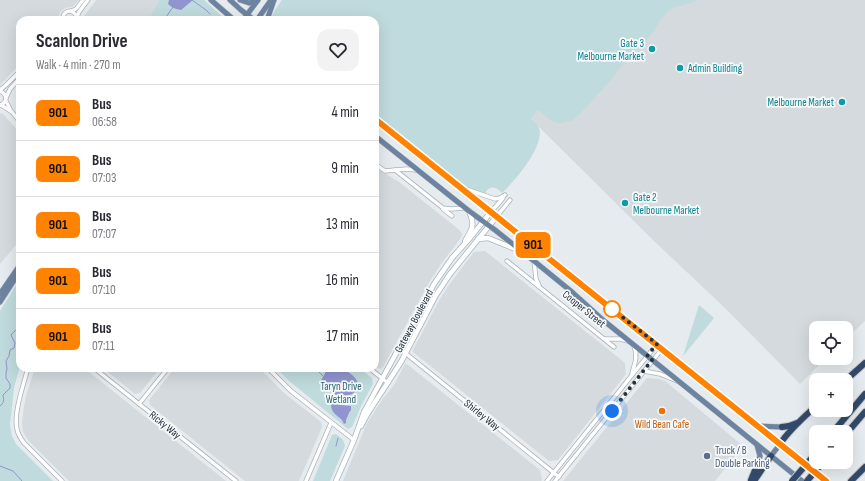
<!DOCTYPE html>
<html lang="en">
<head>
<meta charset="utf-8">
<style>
  :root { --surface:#fff; --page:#f2f2f3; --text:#2b2b33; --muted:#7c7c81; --line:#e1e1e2 }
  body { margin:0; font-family:"Sofia Sans Condensed",sans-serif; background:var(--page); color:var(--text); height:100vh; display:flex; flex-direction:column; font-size:15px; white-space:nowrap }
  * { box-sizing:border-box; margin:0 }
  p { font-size:13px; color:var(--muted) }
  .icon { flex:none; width:22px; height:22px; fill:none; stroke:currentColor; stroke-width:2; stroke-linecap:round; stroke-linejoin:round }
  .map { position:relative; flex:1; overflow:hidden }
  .side { position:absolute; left:16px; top:16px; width:363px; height:356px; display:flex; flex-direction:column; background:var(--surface); border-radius:12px; box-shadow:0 4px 16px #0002 }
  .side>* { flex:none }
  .badge { padding:0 8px; border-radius:6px; font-size:14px; line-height:26px }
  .controls { position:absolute; left:809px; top:321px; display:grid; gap:8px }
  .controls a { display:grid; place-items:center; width:44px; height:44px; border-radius:8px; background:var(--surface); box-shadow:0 4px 16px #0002; font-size:20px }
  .you { position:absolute; width:20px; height:20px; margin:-10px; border:3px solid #fff; border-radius:50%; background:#1a73e8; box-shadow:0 0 0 6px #1a73e833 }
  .map>.badge { position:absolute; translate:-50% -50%; box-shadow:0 0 0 2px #fff }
  .round { display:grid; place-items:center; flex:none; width:42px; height:42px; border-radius:12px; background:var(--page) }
  .head { display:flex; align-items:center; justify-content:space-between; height:68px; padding:0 20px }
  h1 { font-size:19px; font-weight:700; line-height:30px }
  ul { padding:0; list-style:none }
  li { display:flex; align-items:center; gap:12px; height:56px; padding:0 20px; border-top:1px solid var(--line) }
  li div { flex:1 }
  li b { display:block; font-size:15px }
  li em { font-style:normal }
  li .badge { min-width:44px; font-weight:700; text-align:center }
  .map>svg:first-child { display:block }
  .built { fill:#d4dadd }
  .green { fill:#c0dbdd }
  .water { fill:#9194cf }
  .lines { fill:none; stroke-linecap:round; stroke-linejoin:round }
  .stream { stroke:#9194cf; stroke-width:1 }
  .street-casing { stroke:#abb3ba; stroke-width:5 }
  .secondary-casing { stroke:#aab5bf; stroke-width:6 }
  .primary-casing { stroke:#c2c5c9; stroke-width:6 }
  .highway-casing { stroke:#c2c5c9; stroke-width:8 }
  .street { stroke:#fff; stroke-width:3.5 }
  .secondary { stroke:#fff; stroke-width:4.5 }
  .primary { stroke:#6d84a0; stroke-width:5 }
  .highway { stroke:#334969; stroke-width:6 }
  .highway-bridge-casing { stroke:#c2c5c9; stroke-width:8; stroke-linecap:butt }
  .highway-bridge { stroke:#334969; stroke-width:6 }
  .line-casing { stroke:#fff; stroke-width:9 }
  .line { stroke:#ff8200; stroke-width:6 }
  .walk { stroke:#25313f; stroke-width:4; stroke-dasharray:0 7.2 }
  .culture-dot { fill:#0f9aa8; stroke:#f6f9fa; stroke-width:1.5 }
  .stop-dot { fill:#fff; stroke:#ff8200; stroke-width:2 }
  .food-dot { fill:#e8710a; stroke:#f6f9fa; stroke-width:1.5 }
  .service-dot { fill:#5c6f8a; stroke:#f6f9fa; stroke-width:1.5 }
  .labels { text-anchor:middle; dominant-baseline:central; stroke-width:3.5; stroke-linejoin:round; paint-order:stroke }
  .culture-label { font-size:11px; fill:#0d838f; stroke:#f6f9fa; text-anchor:end }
  .street-label { font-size:11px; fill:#25313f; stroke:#f6f9fa }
  .park-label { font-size:11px; fill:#316774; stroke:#f6f9fa }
  .food-label { font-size:11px; fill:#c56008; stroke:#f6f9fa }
  .service-label { font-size:11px; fill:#4e5e75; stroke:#f6f9fa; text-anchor:start }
</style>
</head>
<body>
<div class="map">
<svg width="865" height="481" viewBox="0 0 865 481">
  <rect width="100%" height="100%" fill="#e5ebee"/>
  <g class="built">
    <polygon points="0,0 79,0 72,7 65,8 60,12 57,20 20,20 20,64 0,85"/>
    <polygon points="96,0 159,0 148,20 85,20 84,16"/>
    <polygon points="626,0 865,0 865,321 846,339 846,328 816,328 816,358 826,358 800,384 724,307 654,241 531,119 597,32"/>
    <polygon points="2,113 20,133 20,189 16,196 16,202 17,206 20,209 20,240 0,264 0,114"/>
    <polygon points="375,167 399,182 457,228 462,233 462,235 460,239 441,264 430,281 383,367 380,369 375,366"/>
    <polygon points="485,251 625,363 626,374 558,460 549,461 413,352 413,350 440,299 449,285 474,252"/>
    <polygon points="405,364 408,365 540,470 542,480 541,481 343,481 367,423 382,400 394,385"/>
    <polygon points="35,368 84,368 226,481 69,481 28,440 23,432 22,425 23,412 26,396"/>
    <polygon points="103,368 160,368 140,393 135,394"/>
    <polygon points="175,368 259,368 284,393 321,422 322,426 322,427 299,481 245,481 150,405 149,400"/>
    <polygon points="647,378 659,379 665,381 743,446 715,481 563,481"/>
  </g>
  <g class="green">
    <polygon points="159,0 204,0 226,20 148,20"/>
    <path d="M282,0H697L691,3L676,7L668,11L661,19L654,31L650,36L625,62L611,80L597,95L589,105L573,120L562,123H557L552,121L538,110L531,119C533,121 537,123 538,126C548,143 514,182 502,193C497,188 493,185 487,190L485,194L466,187L375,114V20H270L275,10Z"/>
    <polygon points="20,279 20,366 14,388 10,425 12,436 16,444 53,481 0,481 0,311"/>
    <polygon points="699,305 714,318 683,356"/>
    <polygon points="276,368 359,368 372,378 373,384 362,404 352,427 348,429 288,380"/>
    <polygon points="336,434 343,440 345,446 330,481 313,481 332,435"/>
  </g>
  <g class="water">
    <path d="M169,0H193L181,10C176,9 172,8 168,4Z"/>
    <path d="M329,368H344C347,372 352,374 355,378C364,389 351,398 340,396C333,395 326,387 320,382L327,370Z"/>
    <path d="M331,404L351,406V410C348,413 348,417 346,420V423L344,424C341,415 331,416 331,404Z"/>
  </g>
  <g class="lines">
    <g class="stream">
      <path d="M192,0C198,5 205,8 210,14"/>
      <polyline points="164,20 173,7"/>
      <polyline points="315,368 323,376"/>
      <path d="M0,406C4,403 4,400 3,395L10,388V384L6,378V373L7,369L6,361L9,356L10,350L14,348L15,343L11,335C14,331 17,330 20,326"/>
      <polyline points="340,407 341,396"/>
      <polyline points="336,446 338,438"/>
      <polyline points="0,466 13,471 22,481"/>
    </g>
    <defs>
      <g id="street">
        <polyline points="71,11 76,9 83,0"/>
        <polyline points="77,17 79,12 88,0"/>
        <path d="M62,20L64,14C68,10 72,10 76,15L77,20"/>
        <polyline points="0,90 5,86 20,71"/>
        <path d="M0,91C7,94 8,101 1,105"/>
        <polyline points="6,98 10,89 20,78"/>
        <polyline points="6,101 11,111"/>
        <polyline points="1,105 12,112 20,122"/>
        <polyline points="375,164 385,171 395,170 443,208 451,209 465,208"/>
        <polyline points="395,170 407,169 416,170"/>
        <polyline points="463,188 495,199 500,198 505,195"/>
        <polyline points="443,209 452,216"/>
        <polyline points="491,212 503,198"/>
        <polyline points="497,216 510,200"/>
        <polyline points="507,261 614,347"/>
        <polyline points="534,261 536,279 539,285"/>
        <polyline points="605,339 620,339 628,341"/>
        <polyline points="399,348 559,477"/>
        <path d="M28,368C24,383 13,414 17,429C18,435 21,439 24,443L62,481"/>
        <polyline points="94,368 236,481"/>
        <polyline points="268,368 291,391 354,440"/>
        <polyline points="369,368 388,383"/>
        <polyline points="644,371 660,374 677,381"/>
        <path d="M632,373C635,363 638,356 634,346"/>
        <polyline points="139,404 168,368"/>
        <polyline points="306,481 331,423"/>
        <polyline points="547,481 657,344"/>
        <polyline points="555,481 662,349"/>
      </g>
      <g id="secondary">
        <polyline points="478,239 488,238 518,250"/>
        <path d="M465,241C473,228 475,225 469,211"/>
        <polyline points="361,426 368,413 401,362 436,295 450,274 497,216"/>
        <polyline points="336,481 354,440 364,412 434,284 452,258 469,239 491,212"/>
      </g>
      <g id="primary">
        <polyline points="211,0 234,20"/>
        <polyline points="230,0 241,10 254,20"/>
        <polyline points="240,0 249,3 257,1"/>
        <polyline points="243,20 258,0"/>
        <polyline points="257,20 271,0"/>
        <polyline points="267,20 274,0"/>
        <polyline points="375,119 826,481"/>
        <polyline points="375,136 469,211 495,230 534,261 572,292 603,320 802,481"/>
        <polyline points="0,294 20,265"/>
        <polyline points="0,302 20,271"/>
        <polyline points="758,426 782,427"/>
        <polyline points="757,445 760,456 759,460"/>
        <polyline points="771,456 780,444"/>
      </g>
      <g id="highway">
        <polyline points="846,380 865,363"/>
        <polyline points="782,427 789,426 797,423"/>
        <polyline points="833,432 865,394"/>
        <polyline points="846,434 865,412"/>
        <path d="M780,444C789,430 803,418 816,406"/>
        <polyline points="751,480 759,460"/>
        <polyline points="754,481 771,456"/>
        <polyline points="851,481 865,467"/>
      </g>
    </defs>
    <use href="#street" class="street-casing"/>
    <use href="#secondary" class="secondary-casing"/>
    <use href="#primary" class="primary-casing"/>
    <use href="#highway" class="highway-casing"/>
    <use href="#street" class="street"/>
    <use href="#secondary" class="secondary"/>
    <use href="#primary" class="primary"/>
    <use href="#highway" class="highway"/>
    <defs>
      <g id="highway-bridge">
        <polyline points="792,481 816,453"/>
        <polyline points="807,481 823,462"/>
      </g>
    </defs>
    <use href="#highway-bridge" class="highway-bridge-casing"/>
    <use href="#highway-bridge" class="highway-bridge"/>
  </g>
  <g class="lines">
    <defs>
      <polyline id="line" points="375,119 826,481"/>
    </defs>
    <use href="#line" class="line-casing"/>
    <use href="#line" class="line"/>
    <polyline class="walk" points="612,411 652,360 647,356 657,344 612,309"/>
  </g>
  <g class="culture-dot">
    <circle cx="652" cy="49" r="4"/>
    <circle cx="680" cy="68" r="4"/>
    <circle cx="842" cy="102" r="4"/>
    <circle cx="625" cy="203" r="4"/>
  </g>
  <circle class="stop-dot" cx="612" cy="309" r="8"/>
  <circle class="food-dot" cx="662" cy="411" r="4"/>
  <circle class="service-dot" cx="707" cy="456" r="4"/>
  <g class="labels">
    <g class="culture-label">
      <text x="644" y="43">Gate 3<tspan x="644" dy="13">Melbourne Market</tspan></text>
      <text x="688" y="68" text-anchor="start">Admin Building</text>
      <text x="834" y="102">Melbourne Market</text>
      <text x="633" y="197" text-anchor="start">Gate 2<tspan x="633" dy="13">Melbourne Market</tspan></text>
    </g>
    <g class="street-label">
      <text transform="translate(584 309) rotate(39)">Cooper Street</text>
      <text transform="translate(414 321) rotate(-62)">Gateway Boulevard</text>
      <text transform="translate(482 415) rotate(39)">Shirley Way</text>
      <text transform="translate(165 425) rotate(39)">Ricky Way</text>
    </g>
    <g class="park-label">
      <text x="341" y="386">Taryn Drive<tspan x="341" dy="13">Wetland</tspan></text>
    </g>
    <g class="food-label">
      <text x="662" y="424">Wild Bean Cafe</text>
    </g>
    <g class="service-label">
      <text x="715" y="450">Truck / B<tspan x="715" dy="13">Double Parking</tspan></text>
    </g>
  </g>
</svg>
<div class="controls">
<a><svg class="icon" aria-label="locate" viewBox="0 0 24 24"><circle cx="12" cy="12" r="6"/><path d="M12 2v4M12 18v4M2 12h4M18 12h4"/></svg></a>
<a>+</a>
<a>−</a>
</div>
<div class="you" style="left:612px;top:411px"></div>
<b class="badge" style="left:533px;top:245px;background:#ff8200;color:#111">901</b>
<section class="side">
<div class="head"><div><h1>Scanlon Drive</h1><p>Walk · 4 min · 270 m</p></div><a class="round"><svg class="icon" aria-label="heart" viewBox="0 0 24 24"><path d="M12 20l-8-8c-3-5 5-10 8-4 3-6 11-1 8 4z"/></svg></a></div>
<ul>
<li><span class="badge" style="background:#ff8200;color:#111">901</span><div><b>Bus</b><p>06:58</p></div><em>4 min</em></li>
<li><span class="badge" style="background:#ff8200;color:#111">901</span><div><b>Bus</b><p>07:03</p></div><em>9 min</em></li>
<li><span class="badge" style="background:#ff8200;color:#111">901</span><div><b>Bus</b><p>07:07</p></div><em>13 min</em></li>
<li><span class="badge" style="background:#ff8200;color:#111">901</span><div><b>Bus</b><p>07:10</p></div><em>16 min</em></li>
<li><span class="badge" style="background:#ff8200;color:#111">901</span><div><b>Bus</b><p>07:11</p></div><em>17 min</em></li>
</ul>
</section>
</div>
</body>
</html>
